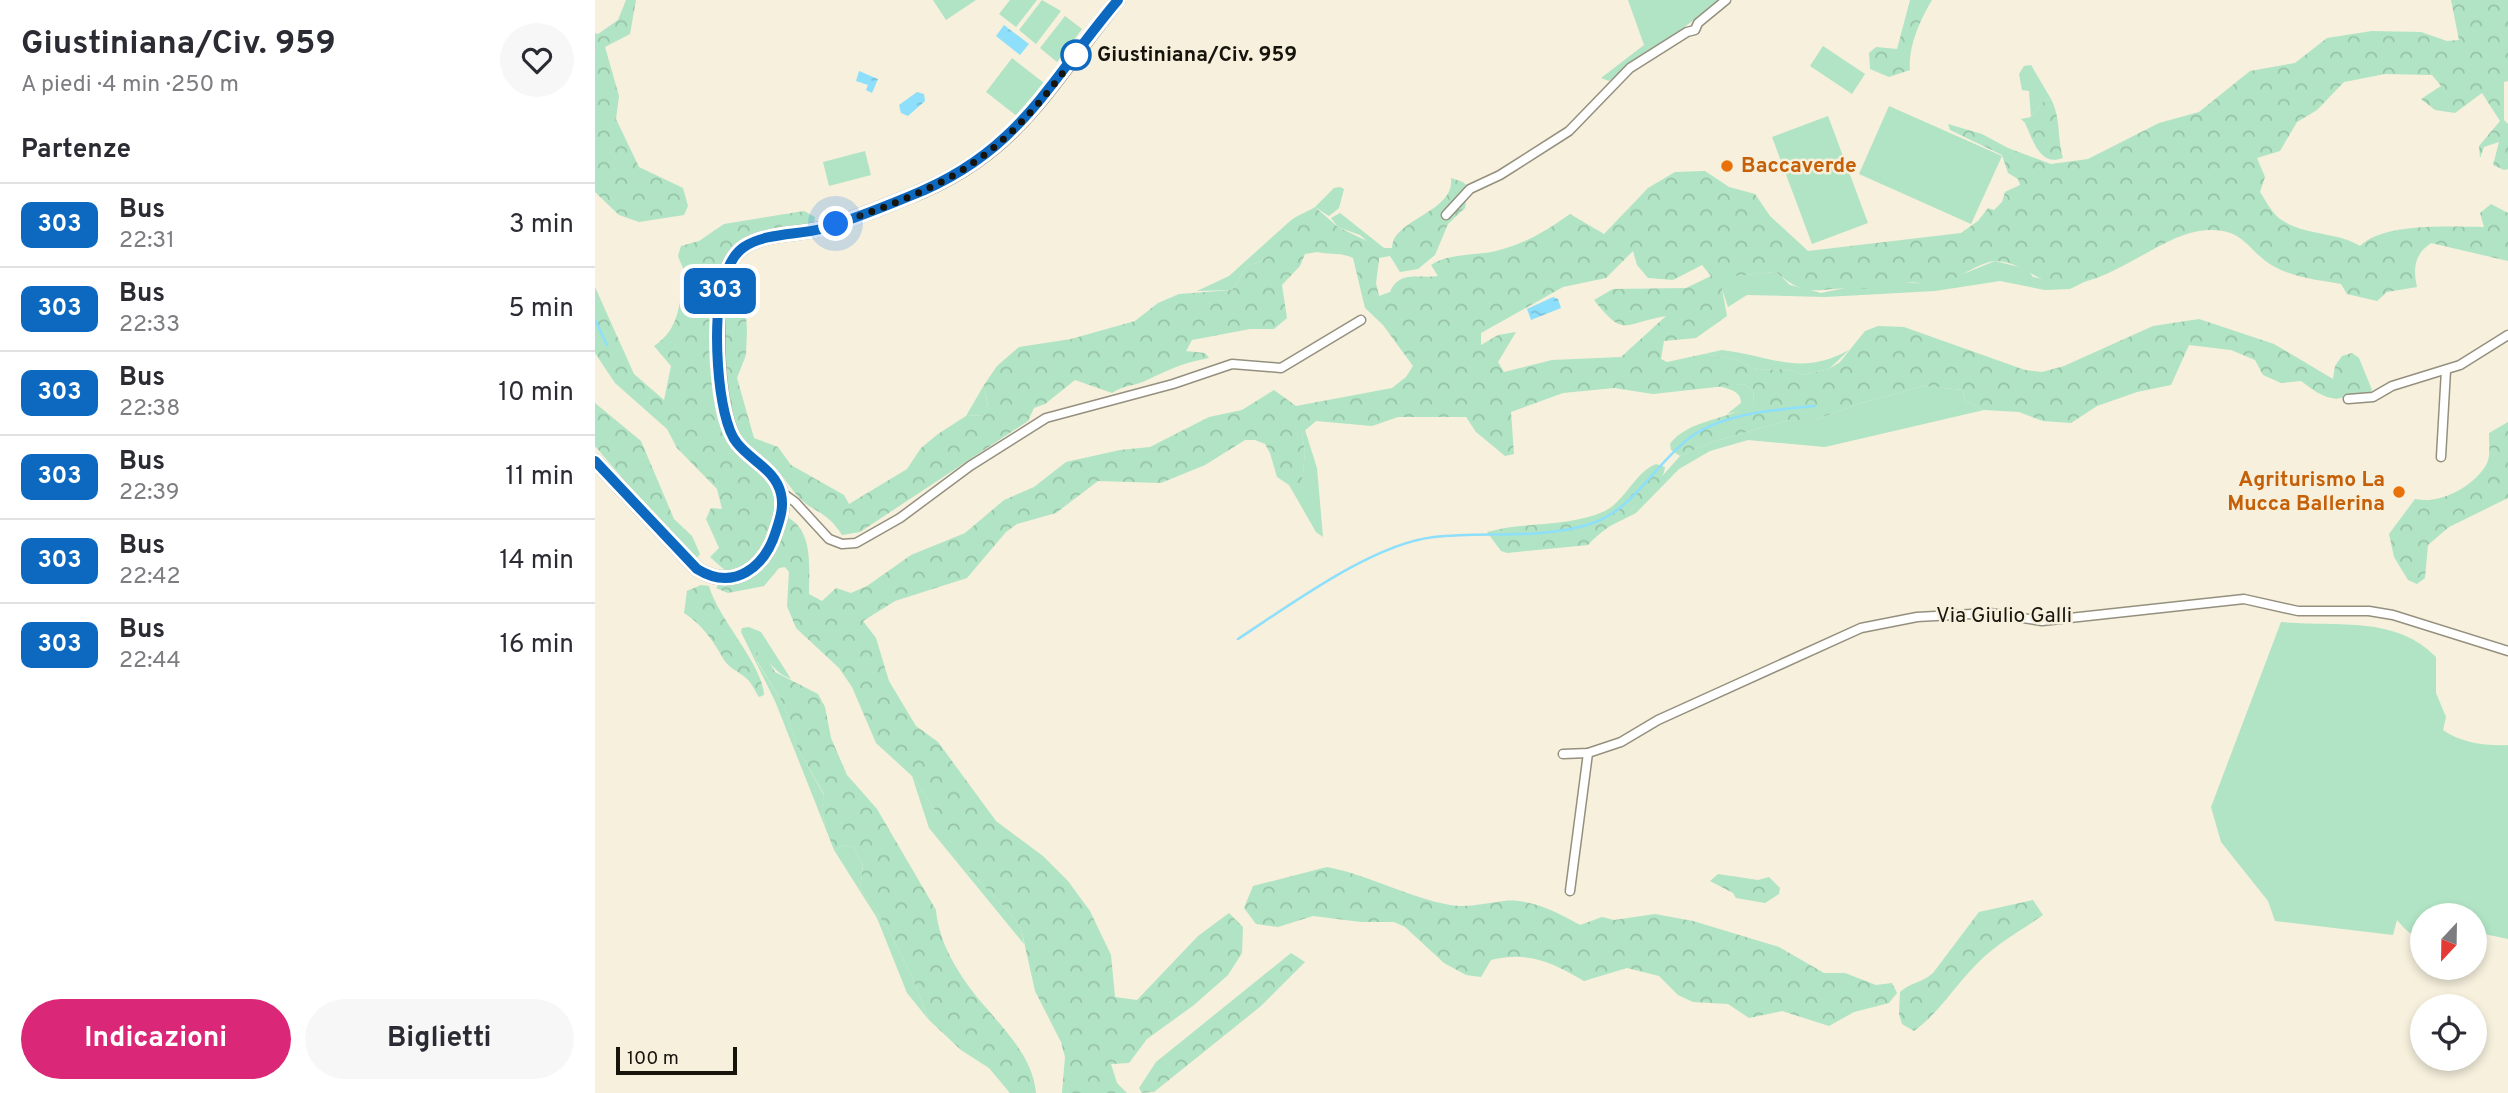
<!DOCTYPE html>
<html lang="it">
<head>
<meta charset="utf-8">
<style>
  :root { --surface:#fff; --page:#f7f7f7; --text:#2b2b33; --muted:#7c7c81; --line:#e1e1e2; --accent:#db2777 }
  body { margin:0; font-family:Overpass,sans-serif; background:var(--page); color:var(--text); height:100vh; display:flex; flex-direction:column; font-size:26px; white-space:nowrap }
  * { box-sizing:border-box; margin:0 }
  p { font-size:23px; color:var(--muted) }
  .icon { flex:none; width:38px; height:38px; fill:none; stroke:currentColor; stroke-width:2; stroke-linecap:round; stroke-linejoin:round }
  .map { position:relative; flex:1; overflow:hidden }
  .sheet { display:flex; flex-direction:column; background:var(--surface); width:595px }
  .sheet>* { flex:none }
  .badge { padding:0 14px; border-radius:10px; font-size:24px; line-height:46px }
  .needle { width:46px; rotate:202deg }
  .tools { position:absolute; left:1815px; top:903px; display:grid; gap:14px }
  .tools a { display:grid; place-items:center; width:77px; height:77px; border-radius:50%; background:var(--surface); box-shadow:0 4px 10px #0003; font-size:35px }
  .scale { position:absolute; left:21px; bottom:18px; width:121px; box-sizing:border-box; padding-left:7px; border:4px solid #16140d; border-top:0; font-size:19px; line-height:24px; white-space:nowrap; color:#16140d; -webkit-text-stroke:5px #f6f0dd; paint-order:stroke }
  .you { position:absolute; width:35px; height:35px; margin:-18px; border:5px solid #fff; border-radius:50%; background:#1a73e8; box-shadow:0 0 0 10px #1a73e833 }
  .map>.badge { position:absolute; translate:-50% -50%; box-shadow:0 0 0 4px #fff }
  h2 { padding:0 21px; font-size:26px; line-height:63px }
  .round { display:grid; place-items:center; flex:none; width:74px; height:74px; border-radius:37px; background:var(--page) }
  .overview { display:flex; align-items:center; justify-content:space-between; height:119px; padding:0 21px }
  h1 { font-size:33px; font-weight:700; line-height:52px }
  .primary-button { display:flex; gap:14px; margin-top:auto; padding:14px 21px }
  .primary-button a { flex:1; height:80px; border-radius:42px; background:var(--accent); color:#fff; font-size:28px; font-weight:700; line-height:80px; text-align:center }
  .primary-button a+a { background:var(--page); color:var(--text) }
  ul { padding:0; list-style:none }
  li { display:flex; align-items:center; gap:21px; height:84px; padding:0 21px; border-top:2px solid var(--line) }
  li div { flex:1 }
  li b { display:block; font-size:26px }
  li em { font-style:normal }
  li .badge { min-width:77px; font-weight:700; text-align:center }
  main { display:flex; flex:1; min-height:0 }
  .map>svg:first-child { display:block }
  .green { fill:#b0e4c4 }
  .forest { fill:url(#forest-crowns); fill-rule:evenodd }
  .water { fill:url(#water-ripples) }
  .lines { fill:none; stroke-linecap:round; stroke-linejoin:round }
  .stream { stroke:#8edffb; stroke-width:2.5 }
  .street-casing { stroke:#95907e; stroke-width:11 }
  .secondary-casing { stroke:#95907e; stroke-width:16 }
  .street { stroke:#fff; stroke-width:8 }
  .secondary { stroke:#fff; stroke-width:12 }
  .line-casing { stroke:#fff; stroke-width:16 }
  .line { stroke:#0c69bf; stroke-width:10 }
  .walk { stroke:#16140d; stroke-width:7; stroke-dasharray:0 12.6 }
  .stop-dot { fill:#fff; stroke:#0c69bf; stroke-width:3.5 }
  .food-dot { fill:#e8710a; stroke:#f6f0dd; stroke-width:2.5 }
  .labels { text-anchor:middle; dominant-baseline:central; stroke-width:5; stroke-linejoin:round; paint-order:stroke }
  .stop-label { font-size:21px; font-weight:bold; fill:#16140d; stroke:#f6f0dd; text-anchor:start }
  .food-label { font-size:21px; font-weight:bold; fill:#c56008; stroke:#f6f0dd; text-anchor:start }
  .street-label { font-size:21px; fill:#16140d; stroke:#f6f0dd }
</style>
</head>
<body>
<main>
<section class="sheet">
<div class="overview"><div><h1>Giustiniana/Civ. 959</h1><p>A piedi · 4 min · 250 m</p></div><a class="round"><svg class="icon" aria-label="heart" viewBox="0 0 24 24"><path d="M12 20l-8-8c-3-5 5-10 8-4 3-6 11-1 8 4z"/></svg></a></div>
<h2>Partenze</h2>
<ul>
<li><span class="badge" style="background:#0c69bf;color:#fff">303</span><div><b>Bus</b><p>22:31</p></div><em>3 min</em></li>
<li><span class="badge" style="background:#0c69bf;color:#fff">303</span><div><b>Bus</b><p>22:33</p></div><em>5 min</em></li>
<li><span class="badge" style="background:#0c69bf;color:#fff">303</span><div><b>Bus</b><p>22:38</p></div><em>10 min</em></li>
<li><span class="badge" style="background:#0c69bf;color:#fff">303</span><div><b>Bus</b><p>22:39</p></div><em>11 min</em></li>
<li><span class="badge" style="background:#0c69bf;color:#fff">303</span><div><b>Bus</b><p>22:42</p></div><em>14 min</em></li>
<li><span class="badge" style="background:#0c69bf;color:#fff">303</span><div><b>Bus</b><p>22:44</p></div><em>16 min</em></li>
</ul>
<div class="primary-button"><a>Indicazioni</a><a>Biglietti</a></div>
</section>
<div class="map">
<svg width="1913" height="1093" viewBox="0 0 1913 1093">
  <defs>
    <pattern id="forest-crowns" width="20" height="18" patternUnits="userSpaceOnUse" patternTransform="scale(1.75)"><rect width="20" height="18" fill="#b0e4c4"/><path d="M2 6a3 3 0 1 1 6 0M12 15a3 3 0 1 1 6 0" fill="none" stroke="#97c3a7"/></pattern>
    <pattern id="water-ripples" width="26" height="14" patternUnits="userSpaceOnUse" patternTransform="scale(1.75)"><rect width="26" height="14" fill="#8edffb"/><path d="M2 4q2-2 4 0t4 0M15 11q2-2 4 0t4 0" fill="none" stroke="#7abed6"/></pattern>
  </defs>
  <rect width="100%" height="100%" fill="#f6f0dd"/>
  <g class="green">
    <polygon points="338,0 381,0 351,20"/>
    <polygon points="415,0 442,0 421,27 404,14"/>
    <polygon points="447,0 466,11 441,44 424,30"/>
    <path d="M1033,0H1124C1089,30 1050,52 1014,81L1006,78L1049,45Z"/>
    <polygon points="470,16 487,29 462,62 445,48"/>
    <polygon points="1228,46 1270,74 1257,94 1215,66"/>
    <polygon points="417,58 449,83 423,117 391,92"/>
    <polygon points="1436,65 1456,99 1450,100 1430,123 1426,119 1436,117 1434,91 1427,90 1424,74 1429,66"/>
    <polygon points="1294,106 1407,156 1376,224 1264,174"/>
    <polygon points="1233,116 1273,223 1217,244 1177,137"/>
    <polygon points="270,151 276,175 234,186 228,162"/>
    <polygon points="745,187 749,189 744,208 734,216 720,207 739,188"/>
    <polygon points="745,213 789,248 798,248 795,256 784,258 784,252 765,235 743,227 736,218"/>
    <path d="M694,222C682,245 678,259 652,266L637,290L602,291L634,276Z"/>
    <polygon points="1400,261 1432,269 1438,277 1475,284 1495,279 1475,289 1450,290 1405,281 1340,291 1230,297 1152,295 1133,307 1127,289 1139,276 1181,272 1195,285 1226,293 1250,288 1289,288 1310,282 1341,285"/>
    <path d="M1127,350C1177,356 1205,377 1254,350L1234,369L1208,375L1192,369L1163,370L1139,359L1109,354Z"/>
    <path d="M1149,384L1158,391L1159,403L1149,410L1132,414L1146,403C1146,390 1133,389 1123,386Z"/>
    <polygon points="389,385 393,408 389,415 371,416"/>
    <polygon points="1329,386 1368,390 1370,401 1389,410 1230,447 1153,440 1115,451 1084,469 1041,513 1005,531 1039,508 1085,456 1117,442 1194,420 1220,420 1263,404"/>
    <polygon points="710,430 722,468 728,537 721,532 694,485 707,482 710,453 707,433"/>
    <path d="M1686,622C1739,627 1801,615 1841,657V693L1851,717L1848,730C1866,743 1891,746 1913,745V939L1880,932V915H1827V937C1816,937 1809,928 1802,920L1798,935L1680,921L1673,901L1626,842L1616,807Z"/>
    <path d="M154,627L166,632L196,679C174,670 177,658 161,652L162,662L189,705L203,749L229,795L227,808L230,827L180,701L146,632L147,628Z"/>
    <polygon points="317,776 342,813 373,870 417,915 426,928 429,944 334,828"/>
    <polygon points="250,845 259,848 268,866 265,888 294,931 316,975 334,1020 312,993 282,918 239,850"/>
  </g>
  <g class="forest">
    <polygon points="31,0 41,0 35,34 10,47 24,96 21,119 44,167 88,188 93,206 89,215 44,222 24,215 0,192 0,33 3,34 23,20"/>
    <path d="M1315,0H1337C1325,20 1313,47 1315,70L1294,77L1275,69L1274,53L1281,47L1302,49Z"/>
    <path d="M1856,0H1913V81L1909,82V120L1913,124V169L1909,170L1898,165L1904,142L1889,147L1885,158L1884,146L1905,121L1887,93L1860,113L1840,110L1826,99L1846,86L1837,75L1790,74L1749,82L1722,110L1702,122L1685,151L1662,158L1670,177L1665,192C1671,201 1677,213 1685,219C1709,236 1740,231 1765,246C1790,222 1856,227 1889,227L1885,213L1896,204L1913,213V261L1836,243C1819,255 1818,268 1822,287L1792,292L1782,301L1752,294L1746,284C1723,280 1700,278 1680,267C1652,252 1652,229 1613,230C1571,231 1523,280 1476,284C1442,286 1431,263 1402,261C1387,260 1360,281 1343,285C1333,287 1322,281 1311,282C1305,283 1298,287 1291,288C1279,290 1266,288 1254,288C1220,289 1211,298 1181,272L1140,276L1127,289L1132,316L1101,338L1069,341L1066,359L1072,362L1109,354L1139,359L1163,370L1192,369L1208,375L1234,369L1245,362L1270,331L1283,326L1309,327L1430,370L1447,372L1469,366L1558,326L1604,319L1679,344L1738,379L1740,366L1747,356L1757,353L1764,358L1777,390L1773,396C1760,393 1758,396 1746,398C1731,401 1717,389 1706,381L1686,383L1668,375L1660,360L1636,350L1594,345L1576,385L1542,392L1502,406L1476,423L1448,421L1424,412L1389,410L1370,401L1368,390L1329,386L1263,404L1220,420H1194L1117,442L1085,456L1076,450L1075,444C1093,419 1135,420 1159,403L1158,391L1149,384L1058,394L1019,388L968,393L916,412L919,454L910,456L881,432L871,417H803L777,426L721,421L707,433L710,453L707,483L694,485L682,477L675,453L670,444L660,440H650L610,465L566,483L503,481L461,513L422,524L411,532L372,578L300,601L268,621L281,638L294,681L321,726L343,742L401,821L448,856L473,881L495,911L516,955L520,997L542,1000L603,936L634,913L648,927L647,953L633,975L599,1005L552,1039L534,1063L516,1064L522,1083L532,1093H467L470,1057L466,1042L440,991L426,928L417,915L373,870L341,827L342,813L317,776L281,743L257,687L244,668L201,628L192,606L194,572L190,567L184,568L169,586L133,593L121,588L133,573L115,557L124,548L111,519L116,508L127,509L122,489L82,448L72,429L20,383L0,353V287L39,374L69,400L76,366L59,346C87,327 81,305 92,278L83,256L86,246L104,241L129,224L209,211L220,217L219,224C183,230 141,232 126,270L138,273L147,270L152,329L151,355L142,378L159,438L183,447L196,465L249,495L254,504L312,469L326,448L343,434L371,416L389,415L393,407L389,385L402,366L424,347L476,339L540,321L563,303L584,294L637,290L652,266C681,258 677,246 692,224C698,217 712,212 720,207L743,227L778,244L785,252L781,283L784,296L795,292C804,270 824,279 843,276L836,265C853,253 880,256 901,251C930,244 951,231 975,214L1009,234L1053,188L1080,172L1110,171L1134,187L1160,194L1175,216L1213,251L1366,233L1383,221L1393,208L1399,210L1407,202L1410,192L1425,185L1423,179L1413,173L1407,155L1355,130L1353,124L1387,134L1413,148L1456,164L1493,159L1564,123L1604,112L1655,71L1700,63L1732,38L1777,31L1826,32L1852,41L1864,40ZM1038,251L1042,265L1053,278L1078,280L1107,265L1116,276L1091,288L1018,289L999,300C1030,339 1028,323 1071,316L1026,357L957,360L909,372L903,362L921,332L903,335L886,345V333L968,287L1011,278ZM722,252C735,255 746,252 758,258L770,308L788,325L818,366L811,377L797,388L701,406L679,390L647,410L614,417L555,447L525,450L471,462L439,487L409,500L370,533L316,555L272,586L256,593L241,588L227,601L214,594C214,567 219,529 190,516L178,523L182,500L180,481L187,476C195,486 203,499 214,506C228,514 238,520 247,535L265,532L433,421L439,408L450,404L480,380L517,393C528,385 540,386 552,380C576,369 587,363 614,358L610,353L591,351L597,340L655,329H679L692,318L687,285L705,266L710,254Z"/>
    <path d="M1456,99C1466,118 1462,137 1468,158C1445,167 1438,140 1430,123L1450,100Z"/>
    <path d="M856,178L868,182L873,187L870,208L853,224L840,255L823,269L805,272L795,256C797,251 797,243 799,239C811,217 860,208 856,178Z"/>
    <polygon points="0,403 46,441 79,519 97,536 105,554 99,562 0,446"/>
    <path d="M1913,422V498L1854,527L1833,545L1830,578L1822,584L1813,580L1799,557L1794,534L1820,499C1845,505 1879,486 1891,465C1896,458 1894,442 1894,433Z"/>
    <path d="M1061,464L1070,467C1066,498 1013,522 993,545L912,553L906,551L892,532C931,521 972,528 1010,511C1031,500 1040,472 1061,464Z"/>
    <path d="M106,585L114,586C123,619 168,665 169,695L164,697C160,691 157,683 151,678C144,672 134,668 129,660C119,642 107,624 89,613L92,591Z"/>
    <path d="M161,652L171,656L180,672L223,694L230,707L236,738L252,775L282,809L341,910C344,947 369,983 393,1010C414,1035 438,1059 441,1093H415L394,1068L366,1050L334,1020L316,975L294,931L265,888L268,866L259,848L250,845L239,850L230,827L227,808L229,794L203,749L189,705L162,661Z"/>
    <path d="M732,867C774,875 812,897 855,905C873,908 891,903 909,901C935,898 963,913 985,925L1007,917L1019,920L1060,914L1098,921L1184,947L1229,973H1250L1281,985L1297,983L1302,993L1294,1003L1259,1012L1234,1026L1187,1011L1154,1018L1133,1004L1098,1002L1083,995L1064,976L1032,968L989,981C957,962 934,951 896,960L886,977L871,975L849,963L810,927L799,922H766L718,916L683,927L661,924L649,908L658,886Z"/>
    <polygon points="1123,874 1163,880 1174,877 1185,888 1184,894 1170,903 1141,898 1138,893 1115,881"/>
    <path d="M1438,900L1448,915C1421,934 1398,945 1375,971C1356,992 1342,1014 1319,1031L1307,1024L1304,1014L1305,992C1316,982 1327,983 1338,973L1384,912Z"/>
    <polygon points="696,953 710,962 666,1006 559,1092 547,1093 544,1088 561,1062"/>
  </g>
  <g class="water">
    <polygon points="409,25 434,44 425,55 401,36"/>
    <polygon points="264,71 283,79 277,93 271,90 273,85 261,81"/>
    <polygon points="322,92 329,94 330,101 313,116 306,113 304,105"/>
    <polygon points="958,297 963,299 966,308 936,320 932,309"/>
  </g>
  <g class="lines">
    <g class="stream">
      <polyline points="0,320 12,345"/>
      <path d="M643,639C695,605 777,544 839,537C891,531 948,540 998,523C1039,509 1062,461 1097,436C1131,413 1179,410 1220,406"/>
    </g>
    <defs>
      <g id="street">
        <polyline points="851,215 875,189 905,175 974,131 1035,68 1092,32 1100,30 1103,23 1131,0"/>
        <polyline points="1753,399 1778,397 1797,386 1865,365 1913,335"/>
        <polyline points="1846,457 1851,370"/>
        <polyline points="186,492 200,502 234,539 247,544 261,543 305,518 375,466 451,418 578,384 637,364 686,368 766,320"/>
        <polyline points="968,754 993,753 1026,742 1063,720 1266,628 1322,617 1395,613 1447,621 1649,599 1703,611 1774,611 1798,615 1913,651"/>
        <polyline points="975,891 993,753"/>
      </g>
      <path id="secondary" d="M0,461L102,569C139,592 170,567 181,531C185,519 189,507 186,494C181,470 156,461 142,443C121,417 118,315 128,283C132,270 137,255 149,247C170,233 201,235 225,229C256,220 286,208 315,196C423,154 454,84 523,0"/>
    </defs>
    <use href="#street" class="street-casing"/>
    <use href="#secondary" class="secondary-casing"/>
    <use href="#street" class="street"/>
    <use href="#secondary" class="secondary"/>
  </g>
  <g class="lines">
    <defs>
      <path id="line" d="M0,461L102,569C139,592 170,567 181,531C185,519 189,507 186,494C181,470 156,461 142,443C121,418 117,314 128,283C132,270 137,255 149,247C170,233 201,235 226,229C256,220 286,208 315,196C424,153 452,84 523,0"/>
    </defs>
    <use href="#line" class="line-casing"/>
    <use href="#line" class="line"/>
    <path class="walk" d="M241,224C360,184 407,158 481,55"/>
  </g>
  <circle class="stop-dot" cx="481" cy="55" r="14"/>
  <g class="food-dot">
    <circle cx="1132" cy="166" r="7"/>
    <circle cx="1804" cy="492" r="7"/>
  </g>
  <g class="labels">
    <g class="stop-label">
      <text x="502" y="55">Giustiniana/Civ. 959</text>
    </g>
    <g class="food-label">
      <text x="1146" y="166">Baccaverde</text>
      <text x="1790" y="480" text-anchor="end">Agriturismo La<tspan x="1790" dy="24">Mucca Ballerina</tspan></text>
    </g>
    <g class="street-label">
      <text x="1409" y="616">Via Giulio Galli</text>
    </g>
  </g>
</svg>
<div class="tools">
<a><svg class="needle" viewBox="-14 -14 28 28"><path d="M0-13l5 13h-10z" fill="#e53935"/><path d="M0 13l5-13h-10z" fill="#7c7c81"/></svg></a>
<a><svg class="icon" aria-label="locate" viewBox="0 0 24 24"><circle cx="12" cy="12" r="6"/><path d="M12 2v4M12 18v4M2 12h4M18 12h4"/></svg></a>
</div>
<div class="scale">100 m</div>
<div class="you" style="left:241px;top:224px"></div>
<b class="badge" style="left:125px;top:291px;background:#0c69bf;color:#fff">303</b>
</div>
</main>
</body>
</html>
